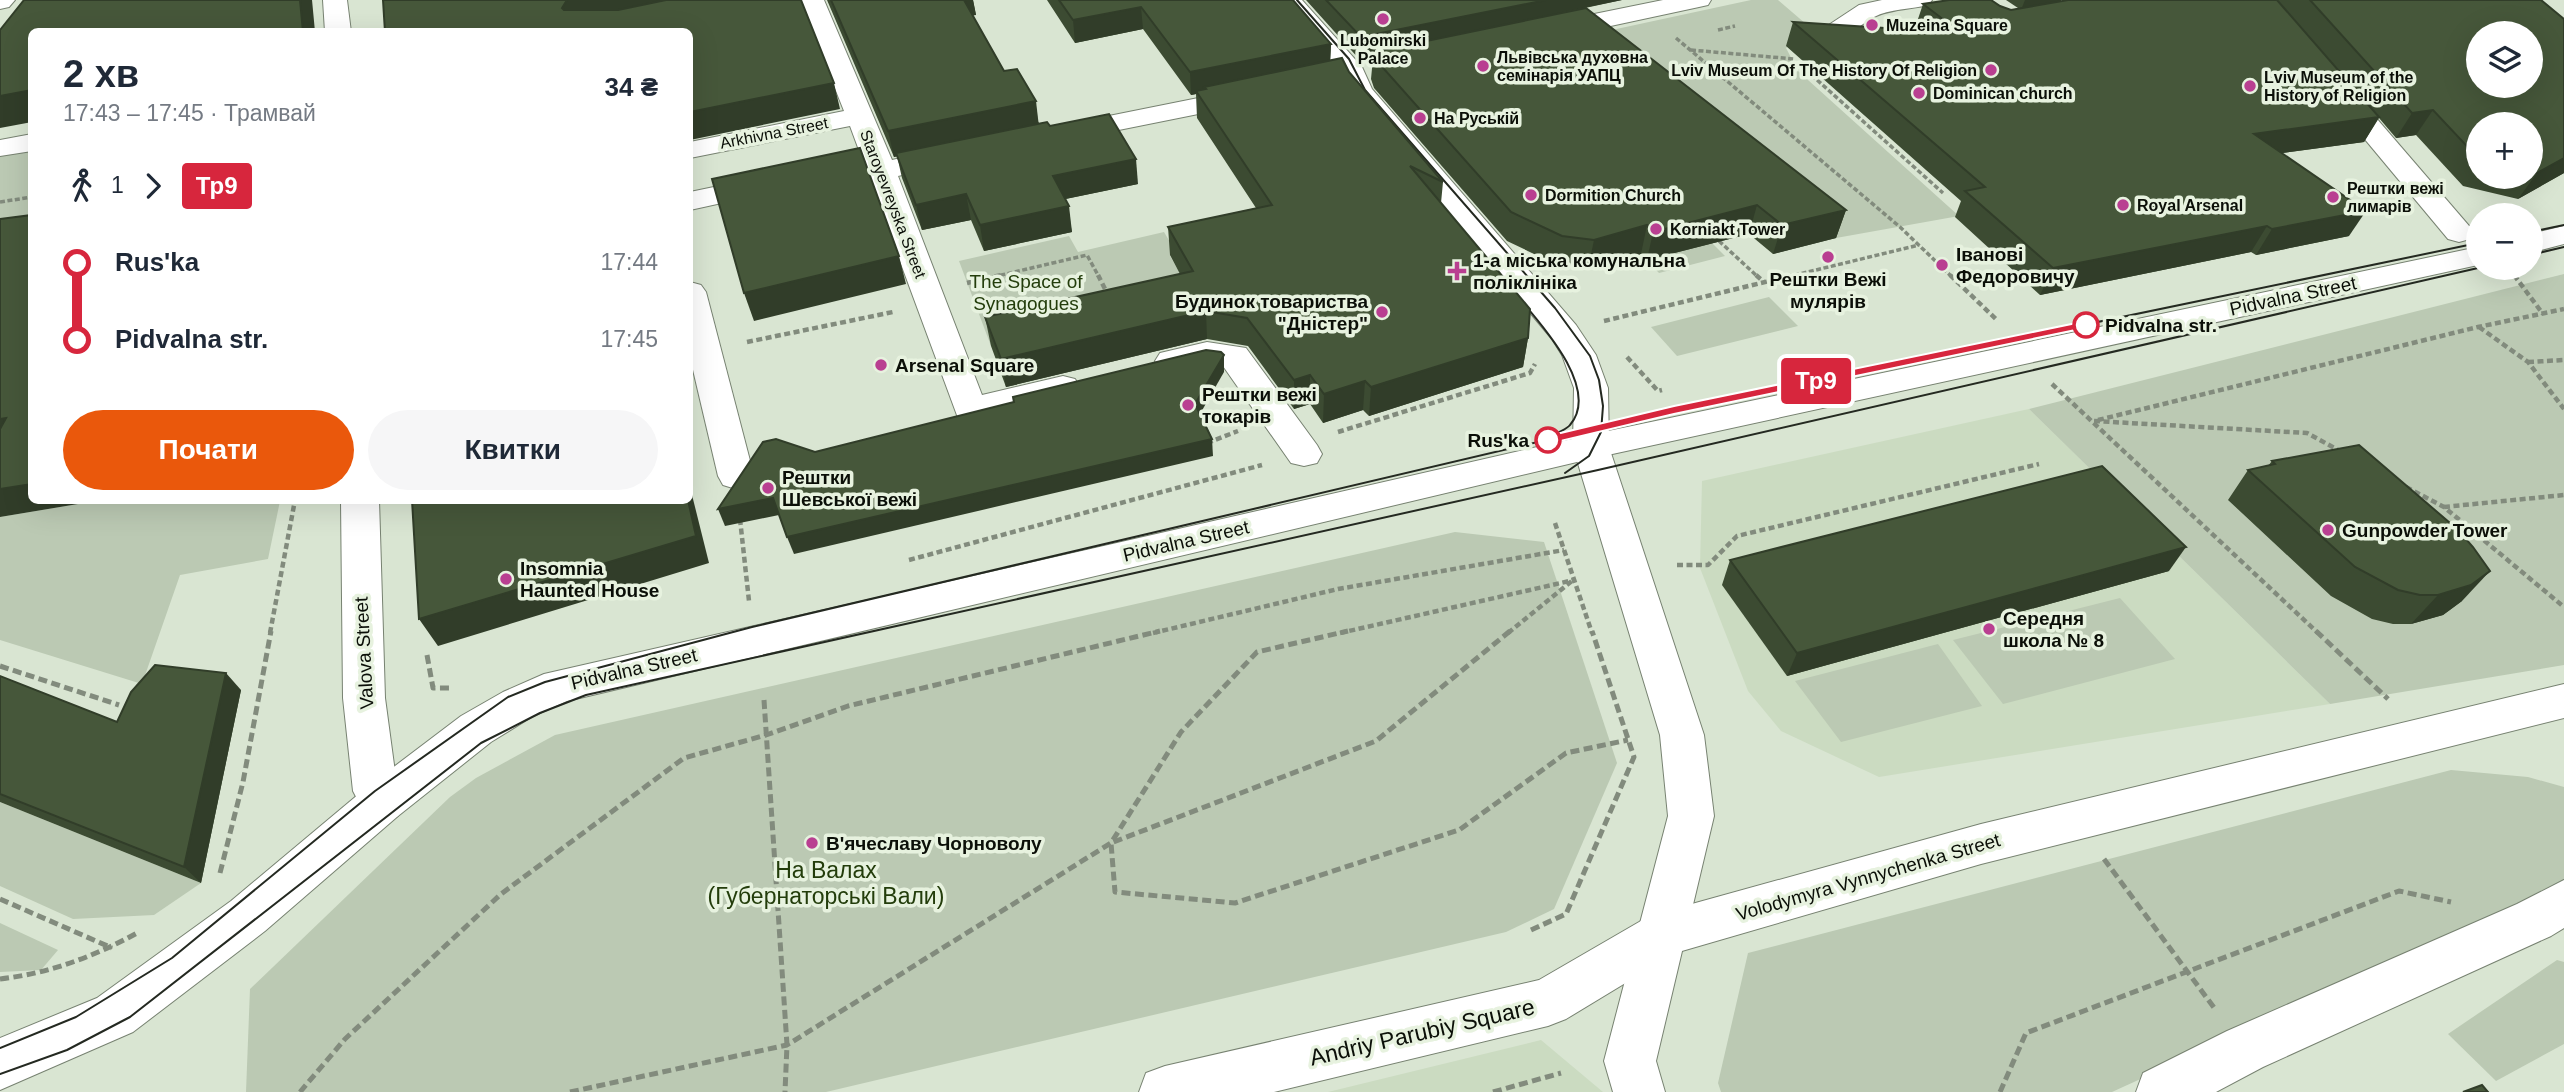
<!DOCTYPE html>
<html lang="uk">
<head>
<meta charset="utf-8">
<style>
  :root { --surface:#fff; --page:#f6f6f7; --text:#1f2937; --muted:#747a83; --accent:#ea580c }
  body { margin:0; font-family:Helvetica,sans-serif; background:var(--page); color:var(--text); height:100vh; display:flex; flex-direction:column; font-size:26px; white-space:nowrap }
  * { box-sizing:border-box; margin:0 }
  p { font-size:23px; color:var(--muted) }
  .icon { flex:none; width:38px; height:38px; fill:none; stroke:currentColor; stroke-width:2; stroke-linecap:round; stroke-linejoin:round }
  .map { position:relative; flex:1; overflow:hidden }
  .sheet { position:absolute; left:28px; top:28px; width:665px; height:476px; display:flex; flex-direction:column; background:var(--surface); border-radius:10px; box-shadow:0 7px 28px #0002 }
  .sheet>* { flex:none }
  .badge { padding:0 14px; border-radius:5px; font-size:24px; line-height:46px }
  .fabs { position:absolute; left:2466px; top:21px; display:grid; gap:14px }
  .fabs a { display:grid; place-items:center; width:77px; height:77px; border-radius:50%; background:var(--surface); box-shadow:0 7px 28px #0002; font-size:35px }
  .map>.badge { position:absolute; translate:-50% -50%; box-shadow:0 0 0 4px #fff }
  .legs { display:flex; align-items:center; gap:10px; height:77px; padding:0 35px; font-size:23px }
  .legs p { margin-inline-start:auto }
  .overview { display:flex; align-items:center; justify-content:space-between; height:119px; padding:0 35px }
  h1 { font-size:38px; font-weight:700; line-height:52px }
  .action { display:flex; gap:14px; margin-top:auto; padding:14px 35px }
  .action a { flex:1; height:80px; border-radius:42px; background:var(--accent); color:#fff; font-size:28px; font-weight:700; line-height:80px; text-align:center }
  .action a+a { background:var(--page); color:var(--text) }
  ul { padding:0 35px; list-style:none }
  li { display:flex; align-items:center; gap:24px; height:77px; font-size:26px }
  li i { display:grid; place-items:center; width:10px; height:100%; margin:0 9px; background:currentColor }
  li i::after { content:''; width:18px; height:18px; margin:-9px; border:5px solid; border-radius:50%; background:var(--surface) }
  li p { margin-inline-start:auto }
  li:first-child i { background:linear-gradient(#0000 50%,currentColor 0) }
  li:last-child i { background:linear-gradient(currentColor 50%,#0000 0) }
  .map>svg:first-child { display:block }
  .built { fill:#cbdbc1 }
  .green { fill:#bbc9b3 }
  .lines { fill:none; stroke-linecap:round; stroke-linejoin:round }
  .minor-casing { stroke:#778271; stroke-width:2 }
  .major-casing { stroke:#778271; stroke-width:2 }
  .path-far2 { stroke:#828b7d; stroke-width:3.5; stroke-dasharray:5 2.5; stroke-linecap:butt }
  .path-far1 { stroke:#828b7d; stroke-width:4.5; stroke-dasharray:6 3.5; stroke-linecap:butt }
  .path { stroke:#828b7d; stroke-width:5; stroke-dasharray:9 4.5; stroke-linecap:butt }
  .minor { fill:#fff; fill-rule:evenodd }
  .major { fill:#fff; fill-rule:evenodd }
  .tram { stroke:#242921; stroke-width:2 }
  .wall { fill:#3c4b32; fill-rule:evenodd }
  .shaded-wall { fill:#313d29 }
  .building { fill:#46573a; stroke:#313d29; stroke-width:2; fill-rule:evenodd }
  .line-1 { fill:#d7263d; stroke:#fff; stroke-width:2 }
  .poi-dot { fill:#b93f91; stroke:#e7f2df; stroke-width:2.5 }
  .stop-1-dot { fill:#fff; stroke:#d7263d; stroke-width:3.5 }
  .labels { text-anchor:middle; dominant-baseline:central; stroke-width:7; stroke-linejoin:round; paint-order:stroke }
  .far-poi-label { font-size:16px; font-weight:bold; fill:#0b0f08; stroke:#e7f2df; text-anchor:start }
  .far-street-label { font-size:16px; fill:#0b0f08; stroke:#e7f2df }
  .poi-label { font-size:19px; font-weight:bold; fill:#0b0f08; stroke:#e7f2df; text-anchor:start }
  .park-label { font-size:19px; fill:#233d0b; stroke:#e7f2df }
  .street-label { font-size:19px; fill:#0b0f08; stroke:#e7f2df }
  .stop-label { font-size:19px; font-weight:bold; fill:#0b0f08; stroke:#e7f2df; text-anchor:start }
  .near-park-label { font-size:23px; fill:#233d0b; stroke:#e7f2df }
  .near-street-label { font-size:23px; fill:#0b0f08; stroke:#e7f2df }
</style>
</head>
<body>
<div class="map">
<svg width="2564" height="1092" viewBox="0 0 2564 1092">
  <rect width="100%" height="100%" fill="#d9e5d2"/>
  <g class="built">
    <polygon points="2029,409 2330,704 1879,777 1781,731 1748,691 1700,568 1702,481"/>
    <polygon points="1541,1040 1603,1092 1328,1092"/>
  </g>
  <g class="green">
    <polygon points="1751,0 1778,0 1813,30 1786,48 1798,71 1959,216 1836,238 1584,36"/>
    <polygon points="31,150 31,235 0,239 0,156"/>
    <polygon points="1164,232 1177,254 1170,256 1188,287 1200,298 991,346 959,261 1069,236 1078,252"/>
    <polygon points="1712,243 1725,256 1659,273 1647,260"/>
    <polygon points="2564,274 2564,665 2330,704 2029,409"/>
    <polygon points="1769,297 1798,326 1677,356 1651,327"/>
    <polygon points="85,501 280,501 268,559 180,575 142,684 0,640 0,517 84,503"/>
    <polygon points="1455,532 1544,542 1617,763 1554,909 1506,932 826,1092 246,1092 250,989 450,797 476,778 555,735"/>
    <polygon points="2120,598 2175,659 2003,704 1953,640"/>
    <polygon points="1938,644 1982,706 1841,742 1795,681"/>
    <polygon points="2451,770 2528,777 2564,787 2564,886 2112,1092 1721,1092 1718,1083 1748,953"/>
    <polygon points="0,802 201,883 154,915 73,919 0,886"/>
    <polygon points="0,923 58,950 41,970 0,972"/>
    <polygon points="2557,960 2564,962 2564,1044 2496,1081 2448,1034"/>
  </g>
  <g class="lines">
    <defs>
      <g id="minor">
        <polygon points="323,0 347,0 351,32 325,32"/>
        <polygon points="800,0 824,0 892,160 950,147 960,150 964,156 960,162 898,176 982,395 1063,376 1075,379 1080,387 1075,395 970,422 958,418 850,126 690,158 690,142 844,111"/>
        <polygon points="1277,0 1302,0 1362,67 1372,89 1576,325 1596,355 1608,388 1609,447 1704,735 1714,816 1656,1061 1665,1092 1613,1092 1604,1061 1668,816 1660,735 1573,447 1574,388 1562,355 1552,339 1350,97 1340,75"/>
        <polygon points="1663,0 1711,0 1708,5 1699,7 1550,39 1541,36 1537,31 1541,26 1550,23"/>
        <path d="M1882,0H1932L1929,5C1912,9 1889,9 1874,17C1855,27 1838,50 1815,44L1811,39L1815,34L1859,5Z"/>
        <polygon points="2337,81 2346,83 2470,227 2474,233 2470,239 2459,242 2448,239 2328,95 2324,89 2328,83"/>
        <polygon points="1248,88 1258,90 1261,96 1258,102 1064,141 1054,139 1050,133 1054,127 1064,125"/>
        <polygon points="32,134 32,151 0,156 0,140"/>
        <polygon points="766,176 776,179 781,185 776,191 690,210 690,192"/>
        <polygon points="690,282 701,285 706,292 754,476 749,485 736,489 723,485 718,476 690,357"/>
        <path d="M1207,342L1246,348L1317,445L1322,454L1317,463L1304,466L1291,463L1223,366C1202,363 1181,374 1160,369L1155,361L1160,353Z"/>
        <polygon points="341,500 379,500 385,698 397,787 405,802 398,816 382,821 366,816 353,791 343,698"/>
        <polygon points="2564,880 2564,928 2551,936 2263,1067 2216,1092 2136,1092 2143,1073 2227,1031 2517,904"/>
      </g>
      <g id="major">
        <polygon points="0,0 15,0 9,7 0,9"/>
        <polygon points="2564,226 2564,244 2530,253 2530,234"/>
        <polygon points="2478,247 2478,265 1594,458 567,701 533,716 491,742 398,816 265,931 133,1032 0,1090 0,1038 97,998 231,901 366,788 461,716 503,692 544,674 1594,434"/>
        <polygon points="2564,684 2564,718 1981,864 1675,953 1566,1019 1548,1026 1274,1092 1139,1092 1146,1073 1165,1066 1539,980 1646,918 1663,912 1981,824"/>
      </g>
    </defs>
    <use href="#minor" class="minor-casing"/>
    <use href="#major" class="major-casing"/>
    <g class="path-far2">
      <polyline points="1718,30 1735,26"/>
      <polyline points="1676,38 1900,227 1952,277"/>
      <polyline points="1691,50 1794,59"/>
      <polyline points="1806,70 1943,193"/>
      <polyline points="0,202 32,197"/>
      <polyline points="1719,241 1758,277"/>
      <polyline points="2512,273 2515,277"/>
      <polyline points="993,277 1087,255 1099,277"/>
      <polyline points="1787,277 1919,245"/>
    </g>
    <g class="path-far1">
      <polyline points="1098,275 1107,293"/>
      <polyline points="1756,275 1764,282"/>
      <polyline points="1950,275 1998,321"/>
      <polyline points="2514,275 2543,314"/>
      <polyline points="967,283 1001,275"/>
      <polyline points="1604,321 1794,275"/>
      <polyline points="2479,327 2528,362 2564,409"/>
      <polyline points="747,342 893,312"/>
      <polyline points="1627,357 1658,391 1662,390"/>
      <polyline points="2528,362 2564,360"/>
      <polyline points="2052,384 2318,633"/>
      <polyline points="2098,420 2478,327 2564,309"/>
      <polyline points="2094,421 2307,433 2340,451"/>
      <polyline points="1338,432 1530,373 1535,364"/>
      <polyline points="1207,443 1238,431"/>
      <polyline points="2406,487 2444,507 2564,607"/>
      <polyline points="2444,507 2564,495"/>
      <polyline points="740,519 749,601"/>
      <polyline points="1555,523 1592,633"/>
      <polyline points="909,560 1262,465"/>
      <polyline points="1677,565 1708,565 1737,536 2039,464"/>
      <polyline points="270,633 295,500"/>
      <polyline points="1153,633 1338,589 1564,550"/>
      <polyline points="1340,633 1574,580"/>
      <polyline points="1508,633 1573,580"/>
    </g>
    <g class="path">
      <polyline points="1510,631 1376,741 1111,843 1115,892 1235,903 1459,830 1566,753 1628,740"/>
      <polyline points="2316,631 2388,699"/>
      <polyline points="427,655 433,688 452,688"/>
      <polyline points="0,666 119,705"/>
      <polyline points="764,700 787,1045 785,1092"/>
      <polyline points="2104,859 2215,1009"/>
      <polyline points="220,873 243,782 271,631"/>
      <polyline points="0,899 112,948"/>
      <polyline points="1531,930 1566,914 1634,757 1592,631"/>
      <path d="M0,979C50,973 93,957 137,933"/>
      <polyline points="300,1092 345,1039 501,894 684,758 766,735 848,706 1160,631"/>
      <polyline points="570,1092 787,1045 1111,843 1181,732 1257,652 1348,631"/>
      <polyline points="1493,1092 1561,1073"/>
      <polyline points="2000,1092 2026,1033 2399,891 2451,902"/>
    </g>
    <use href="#minor" class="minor"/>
    <use href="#major" class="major"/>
    <g class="tram">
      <polyline points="1297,0 1349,59 1365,90 1555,308 1590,356 1599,380 1603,406 1601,432 1589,456 1565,473"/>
      <polyline points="2530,232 2564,225"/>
      <polyline points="2530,255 2564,247"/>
      <path d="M1518,297C1541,324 1601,389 1570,425C1567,429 1560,431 1556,434"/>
      <polyline points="0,1048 76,1017 172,958 375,791 508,697 545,682 752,627 1674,410 2478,243"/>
      <polyline points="0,1074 67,1050 130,1017 481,743 540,713 586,695 1598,470 2478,268"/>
    </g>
  </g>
  <g class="wall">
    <polygon points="827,0 973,0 976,15 972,15 1004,71 1039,123 1050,126 1138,184 1065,199 1072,232 984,251 971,220 922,230 902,178 897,156 894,157"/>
    <polygon points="1047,0 1293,0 1331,44 1330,61 1349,72 1443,182 1441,203 1528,338 1523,367 1369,416 1363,410 1323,423 1310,404 1294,409 1248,346 1207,339 1006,387 991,346 985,317 1180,274 1170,255 1168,227 1256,208 1197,118 1196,94 1191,95 1143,29 1075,43"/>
    <polygon points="1306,0 1622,0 1562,13 1846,210 1836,238 1773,254 1749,234 1647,260 1641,254 1588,269 1557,265 1507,241 1374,88 1371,79 1373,58 1360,60"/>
    <path d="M2006,0H2061V1L2068,0H2541L2564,173L2518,199L2463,186L2416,135L2396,138L2379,118L2364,142L2282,153L2349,236L2256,255L2251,252L2040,295L1955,217L1961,201L1786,46L1793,22L1918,30L1915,28L1923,4L2000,6L2011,10L2018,8ZM2478,124H2530V177H2478Z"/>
    <polygon points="2272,461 2462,601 2443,615 2411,624 2393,624 2372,619 2331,596 2228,500 2248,470 2268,466"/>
    <polygon points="1730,560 2169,571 1787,676 1722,585"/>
    <polygon points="0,676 117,722 241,690 201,883 0,802"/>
  </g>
  <g class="shaded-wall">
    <polygon points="300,0 312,0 315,32 303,32"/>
    <polygon points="567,0 695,0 576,25 562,8"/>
    <polygon points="961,0 973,0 976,15 964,17"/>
    <polygon points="1546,0 1622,0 1563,12 1562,18 1373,52 1373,58 1360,60 1361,37"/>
    <polygon points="2025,0 2061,0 2060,4 2021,10"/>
    <polygon points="1141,7 1143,29 1075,43 1073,20"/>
    <polygon points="1331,44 1330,66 1206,89 1204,87 1204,93 1196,91 1196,94 1191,95 1190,72"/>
    <polygon points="834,83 840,109 690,140 690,112"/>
    <polygon points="32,90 32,122 0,128 0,96"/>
    <polygon points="1036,101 1039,127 894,157 888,131"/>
    <polygon points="2433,110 2416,135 2396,138 2412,113"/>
    <polygon points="2379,117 2364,142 2239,159 2254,134"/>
    <polygon points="2564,158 2564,173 2518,199 2537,173"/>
    <polygon points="1136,159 1138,184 1056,201 1053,176"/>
    <polygon points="966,194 971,220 922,230 916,205"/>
    <polygon points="1757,205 1749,234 1647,260 1653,232"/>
    <polygon points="1069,206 1072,232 984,251 980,225"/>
    <polygon points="1846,210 1836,238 1773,254 1782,225"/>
    <polygon points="2366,211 2349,236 2256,255 2272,229"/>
    <polygon points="1647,225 1641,254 1588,269 1594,240"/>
    <polygon points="2267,226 2251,252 2040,295 2053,268"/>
    <polygon points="899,256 906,284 754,321 744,293"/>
    <polygon points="1206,311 1207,339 1006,387 1001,359"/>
    <polygon points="1528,338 1523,367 1369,416 1371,387"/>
    <polygon points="1224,355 1224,372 1196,421 1195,404"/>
    <polygon points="1310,375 1310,404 1294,409 1294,380"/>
    <polygon points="1365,381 1363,410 1323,423 1324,394"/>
    <polygon points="6,418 0,447 0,419"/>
    <polygon points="1212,439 1213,456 794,554 787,537"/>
    <polygon points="32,484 32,500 85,500 84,503 0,517 0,489"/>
    <polygon points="690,487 709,563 438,646 419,619 690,500"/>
    <polygon points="773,498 779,515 725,526 718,509"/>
    <polygon points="2186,547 2169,571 1787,676 1797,653"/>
    <polygon points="2490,571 2462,601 2443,615 2411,624 2438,595"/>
    <polygon points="226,673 241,690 201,883 184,867"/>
  </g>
  <g class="building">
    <polygon points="24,0 300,0 303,32 32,32 32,90 0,96 0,30"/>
    <polygon points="383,0 567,0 562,8 564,10 618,10 666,0 801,0 834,83 690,112 690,32 385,32"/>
    <polygon points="831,0 964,0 1004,71 1017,69 1036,101 888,131"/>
    <polygon points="1059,0 1293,0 1331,44 1190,72 1141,7 1073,20"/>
    <polygon points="1326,0 1546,0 1361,37"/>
    <polygon points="1949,0 1991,0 2000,6 2011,10 2068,0 2277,0 2379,117 2254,134 2366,211 2272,229 2267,226 2053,268 1965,191 1985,187 1793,22 1961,33 1923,4"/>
    <path d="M2310,0H2541L2564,19V158L2537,173L2530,172V124H2478V158L2433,110L2412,113ZM2478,33H2530V86H2478Z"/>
    <polygon points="1586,8 1846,210 1782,225 1757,205 1653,232 1647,225 1594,240 1562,236 1511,212 1376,60 1373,52"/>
    <polygon points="1342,58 1349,72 1443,182 1410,166 1530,309 1528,338 1371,387 1365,381 1324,394 1310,375 1294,380 1247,318 1206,311 1001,359 985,317 1193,271 1168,227 1272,205 1196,91 1206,89 1204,87"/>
    <polygon points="1109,114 1136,159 1053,176 1069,206 980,225 966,194 916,205 896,153 1047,122 1050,126"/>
    <polygon points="860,148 899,256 744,293 712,179"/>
    <polygon points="32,215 32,484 0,489 0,429 6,418 0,419 0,219"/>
    <polygon points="1206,350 1221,352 1224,355 1195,404 1212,439 787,537 773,498 718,509 763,442 776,439 815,452 1014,402 1013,397"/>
    <polygon points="2359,445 2457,529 2473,547 2490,571 2471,585 2438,595 2420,595 2398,590 2355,567 2248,470 2275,464 2272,461"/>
    <polygon points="2102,466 2186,547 1797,653 1730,560"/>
    <polygon points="412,500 688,500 696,536 419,619"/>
    <polygon points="155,665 226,673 184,867 0,794 0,676 117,722 131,692"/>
    <polygon points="2482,1085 2488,1092 2463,1092"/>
  </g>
  <polygon class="line-1" points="2086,321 2090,322 2090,327 1674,414 1548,444 1541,440 1548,436 1674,406"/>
  <g class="poi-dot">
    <circle cx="1383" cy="19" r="7"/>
    <circle cx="1872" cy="25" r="7"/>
    <circle cx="1483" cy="66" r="7"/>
    <circle cx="1991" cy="70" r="7"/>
    <circle cx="2250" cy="86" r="7"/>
    <circle cx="1919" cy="93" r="7"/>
    <circle cx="1420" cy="118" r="7"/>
    <circle cx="1531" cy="195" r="7"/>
    <circle cx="2333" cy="197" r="7"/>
    <circle cx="2123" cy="205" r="7"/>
    <circle cx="1656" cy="229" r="7"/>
    <circle cx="1828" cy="257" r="7"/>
    <circle cx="1942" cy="265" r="7"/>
    <path d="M1453.5 260.5h7v7h7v7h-7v7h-7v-7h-7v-7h7z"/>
    <circle cx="1382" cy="312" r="7"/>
    <circle cx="881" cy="365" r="7"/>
    <circle cx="1188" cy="405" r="7"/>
    <circle cx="768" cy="488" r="7"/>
    <circle cx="2328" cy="530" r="7"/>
    <circle cx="506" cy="579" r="7"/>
    <circle cx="1989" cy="629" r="7"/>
    <circle cx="812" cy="843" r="7"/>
  </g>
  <g class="stop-1-dot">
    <circle cx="2086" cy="325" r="12"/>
    <circle cx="1548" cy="440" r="12"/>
  </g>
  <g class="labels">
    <g class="far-poi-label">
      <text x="1886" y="25">Muzeina Square</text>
      <text x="1383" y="40" text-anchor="middle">Lubomirski<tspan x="1383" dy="18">Palace</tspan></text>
      <text x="1497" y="57">Львівська духовна<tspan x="1497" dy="18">семінарія УАПЦ</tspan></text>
      <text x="1977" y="70" text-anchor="end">Lviv Museum Of The History Of Religion</text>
      <text x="2264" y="77">Lviv Museum of the<tspan x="2264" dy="18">History of Religion</tspan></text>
      <text x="1933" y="93">Dominican church</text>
      <text x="1434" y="118">На Руській</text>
      <text x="2347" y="188">Рештки вежі<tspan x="2347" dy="18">лимарів</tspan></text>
      <text x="1545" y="195">Dormition Church</text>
      <text x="2137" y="205">Royal Arsenal</text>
      <text x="1670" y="229">Korniakt Tower</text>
    </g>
    <g class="far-street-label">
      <text transform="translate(774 133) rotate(-11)">Arkhivna Street</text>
      <text transform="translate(893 204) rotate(69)">Staroyevreyska Street</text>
    </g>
    <g class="poi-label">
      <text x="1956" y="254">Іванові<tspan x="1956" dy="22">Федоровичу</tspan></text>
      <text x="1473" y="260">1-а міська комунальна<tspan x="1473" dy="22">поліклініка</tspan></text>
      <text x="1828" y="279" text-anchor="middle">Рештки Вежі<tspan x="1828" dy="22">мулярів</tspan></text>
      <text x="1368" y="301" text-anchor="end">Будинок товариства<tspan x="1368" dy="22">"Дністер"</tspan></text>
      <text x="895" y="365">Arsenal Square</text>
      <text x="1202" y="394">Рештки вежі<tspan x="1202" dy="22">токарів</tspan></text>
      <text x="782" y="477">Рештки<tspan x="782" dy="22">Шевської вежі</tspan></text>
      <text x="2342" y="530">Gunpowder Tower</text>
      <text x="520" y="568">Insomnia<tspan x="520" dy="22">Haunted House</tspan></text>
      <text x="2003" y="618">Середня<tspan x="2003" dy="22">школа № 8</tspan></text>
      <text x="826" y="843">В'ячеславу Чорноволу</text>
    </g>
    <g class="park-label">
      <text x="1026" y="281">The Space of<tspan x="1026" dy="22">Synagogues</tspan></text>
    </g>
    <g class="street-label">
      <text transform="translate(2293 296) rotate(-12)">Pidvalna Street</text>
      <text transform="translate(1186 541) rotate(-13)">Pidvalna Street</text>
      <text transform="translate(364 653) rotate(-93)">Valova Street</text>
      <text transform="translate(634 669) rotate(-13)">Pidvalna Street</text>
      <text transform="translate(1868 877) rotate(-16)">Volodymyra Vynnychenka Street</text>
    </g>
    <g class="stop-label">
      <text x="2105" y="325">Pidvalna str.</text>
      <text x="1529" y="440" text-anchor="end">Rus'ka</text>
    </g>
    <g class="near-park-label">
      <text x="826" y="870">На Валах<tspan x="826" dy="26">(Губернаторські Вали)</tspan></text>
    </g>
    <g class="near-street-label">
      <text transform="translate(1422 1032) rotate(-13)">Andriy Parubiy Square</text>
    </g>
  </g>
</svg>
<div class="fabs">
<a><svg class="icon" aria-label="layers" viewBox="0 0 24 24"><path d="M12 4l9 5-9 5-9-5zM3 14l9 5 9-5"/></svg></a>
<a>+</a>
<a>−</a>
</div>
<b class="badge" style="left:1816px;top:381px;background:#d7263d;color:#fff">Тр9</b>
<section class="sheet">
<div class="overview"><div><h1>2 хв</h1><p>17:43 – 17:45 · Трамвай</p></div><b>34 ₴</b></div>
<div class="legs"><svg class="icon" aria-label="walk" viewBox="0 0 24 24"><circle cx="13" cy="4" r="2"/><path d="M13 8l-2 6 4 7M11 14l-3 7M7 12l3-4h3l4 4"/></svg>1<svg class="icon" aria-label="forward" viewBox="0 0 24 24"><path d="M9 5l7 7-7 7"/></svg><b class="badge" style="background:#d7263d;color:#fff">Тр9</b></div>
<ul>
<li><i style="color:#d7263d"></i><b>Rus'ka</b><p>17:44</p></li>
<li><i style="color:#d7263d"></i><b>Pidvalna str.</b><p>17:45</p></li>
</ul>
<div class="action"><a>Почати</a><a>Квитки</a></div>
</section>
</div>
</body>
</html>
